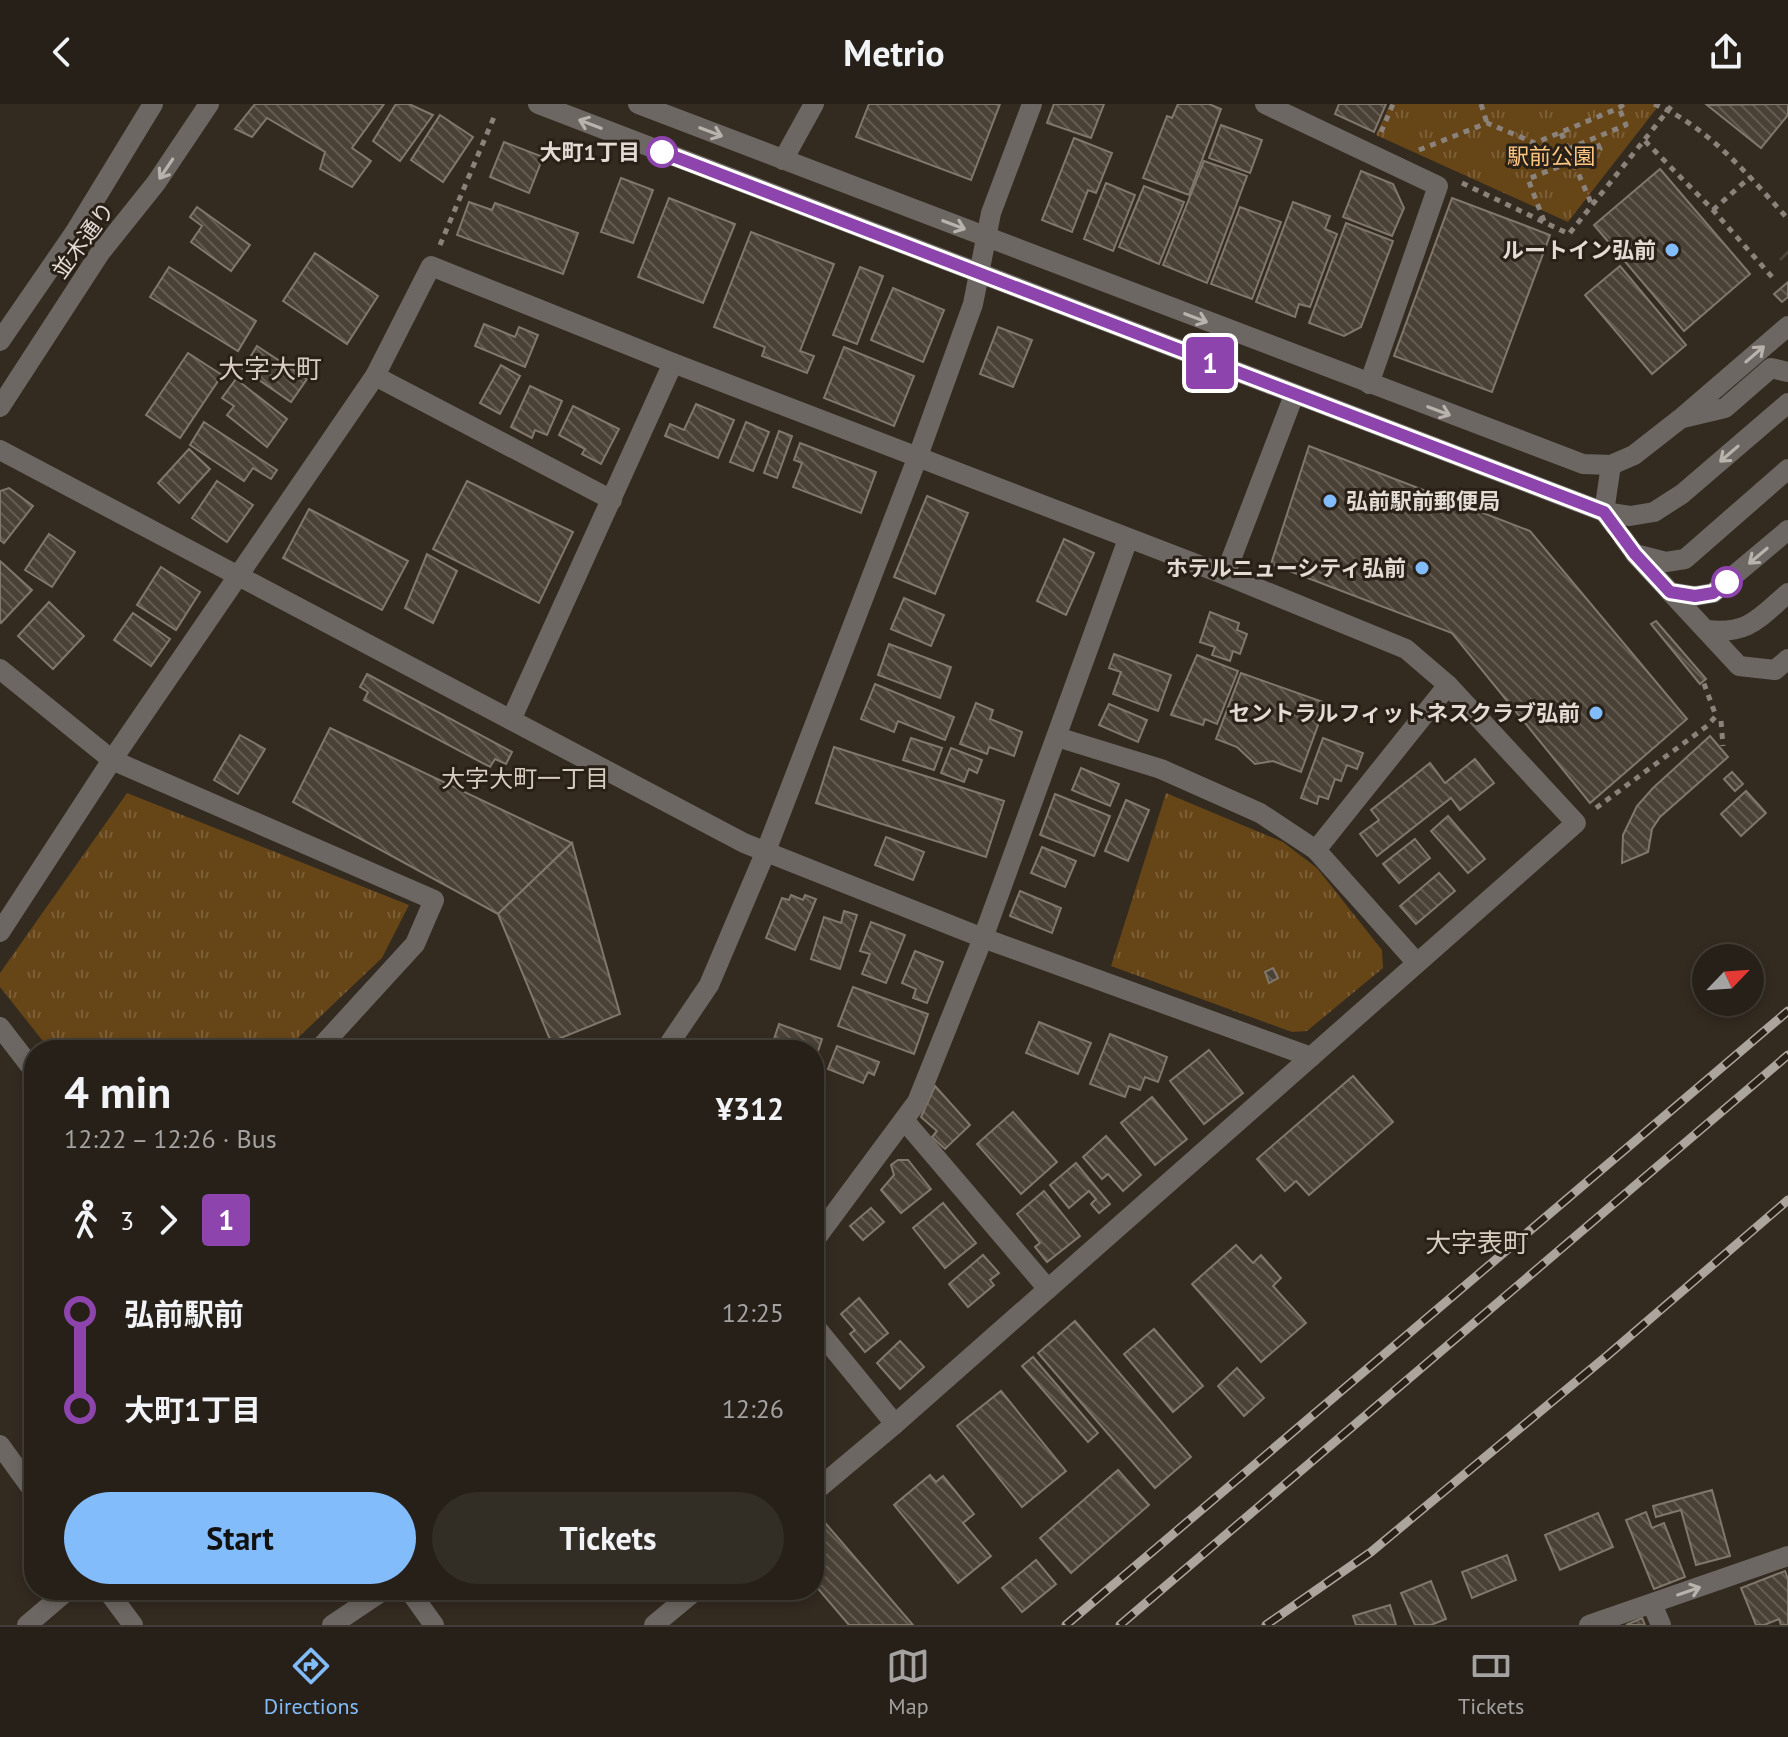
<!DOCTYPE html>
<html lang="en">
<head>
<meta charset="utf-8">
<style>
  :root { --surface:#262018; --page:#322d25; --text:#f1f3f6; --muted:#a4a3a2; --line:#423e37; --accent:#83bcfb }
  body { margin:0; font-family:"PT Sans","Noto Sans JP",sans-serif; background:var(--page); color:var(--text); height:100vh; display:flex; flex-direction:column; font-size:30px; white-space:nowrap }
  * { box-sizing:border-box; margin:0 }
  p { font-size:26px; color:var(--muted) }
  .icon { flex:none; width:44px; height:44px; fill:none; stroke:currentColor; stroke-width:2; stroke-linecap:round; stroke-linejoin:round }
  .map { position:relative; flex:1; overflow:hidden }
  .sheet { position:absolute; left:24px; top:936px; width:800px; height:560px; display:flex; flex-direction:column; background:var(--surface); border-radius:32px; box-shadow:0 4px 12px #0003,0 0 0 2px var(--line) }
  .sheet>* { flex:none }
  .badge { padding:0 16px; border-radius:6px; font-size:28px; line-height:52px }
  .needle { width:52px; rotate:65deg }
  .buttons { position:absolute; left:1692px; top:840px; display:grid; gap:16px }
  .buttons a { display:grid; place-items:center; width:72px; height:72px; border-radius:50%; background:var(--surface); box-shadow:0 4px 12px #0003,0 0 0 2px var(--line); font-size:40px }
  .map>.badge { position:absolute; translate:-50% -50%; box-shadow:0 0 0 4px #fff }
  .legs { display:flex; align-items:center; gap:12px; height:88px; padding:0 40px; font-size:26px }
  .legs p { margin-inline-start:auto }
  .headline { display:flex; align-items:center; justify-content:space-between; height:136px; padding:0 40px }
  h1 { font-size:44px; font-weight:600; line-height:60px }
  .action { display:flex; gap:16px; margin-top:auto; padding:16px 40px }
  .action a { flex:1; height:92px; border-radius:48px; background:var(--accent); color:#111; font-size:32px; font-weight:600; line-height:92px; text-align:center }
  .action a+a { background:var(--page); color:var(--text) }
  ul { padding:0 40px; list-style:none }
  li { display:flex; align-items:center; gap:28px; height:96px; font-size:30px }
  li i { display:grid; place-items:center; width:12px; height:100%; margin:0 10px; background:currentColor }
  li i::after { content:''; width:20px; height:20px; margin:-10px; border:6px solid; border-radius:50%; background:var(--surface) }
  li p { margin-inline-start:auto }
  li:first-child i { background:linear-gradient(#0000 50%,currentColor 0) }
  li:last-child i { background:linear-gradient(currentColor 50%,#0000 0) }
  header { display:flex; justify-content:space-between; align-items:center; height:104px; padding:0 40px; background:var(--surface); font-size:36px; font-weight:600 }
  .dock { display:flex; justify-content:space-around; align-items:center; height:112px; border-top:2px solid var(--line); background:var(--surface); font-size:22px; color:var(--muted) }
  .dock a { display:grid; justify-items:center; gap:4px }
  .dock .selected { color:var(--accent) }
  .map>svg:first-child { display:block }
  .park { fill:url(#park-tufts) }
  .building { fill:url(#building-back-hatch); stroke:#81776b; stroke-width:2 }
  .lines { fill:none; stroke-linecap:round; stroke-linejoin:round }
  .minor-tunnel { stroke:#4d453b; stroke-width:20; stroke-dasharray:20 10; stroke-linecap:butt }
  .path { stroke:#8b837b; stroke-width:5; stroke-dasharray:6 6; stroke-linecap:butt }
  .minor { stroke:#6c6762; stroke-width:20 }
  .rail-casing { stroke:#aca59d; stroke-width:9 }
  .rail { stroke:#292117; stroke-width:6; stroke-dasharray:18; stroke-linecap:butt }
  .oneway { stroke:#b9b3ad }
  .line-1-casing { stroke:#fff; stroke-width:18 }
  .line-1 { stroke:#8e44ad; stroke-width:12 }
  .stop-1-dot { fill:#fff; stroke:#8e44ad; stroke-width:4 }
  .poi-dot { fill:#83bcfb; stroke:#292117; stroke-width:3 }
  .labels { text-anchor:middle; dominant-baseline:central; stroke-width:6; stroke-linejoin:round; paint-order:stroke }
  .stop-label { font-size:22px; font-weight:bold; fill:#e2dcd5; stroke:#292117; text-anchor:end }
  .park-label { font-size:22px; fill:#fdc683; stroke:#292117 }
  .street-label { font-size:22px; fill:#e2dcd5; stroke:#292117 }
  .poi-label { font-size:22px; font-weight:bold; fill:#e2dcd5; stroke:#292117; text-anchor:end }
  .neighbourhood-label { font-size:24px; fill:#d8ccbf; stroke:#292117 }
  .quarter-label { font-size:26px; fill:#d8ccbf; stroke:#292117 }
</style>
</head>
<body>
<header><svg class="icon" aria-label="back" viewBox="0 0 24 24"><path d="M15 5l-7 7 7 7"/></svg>Metrio<svg class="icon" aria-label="share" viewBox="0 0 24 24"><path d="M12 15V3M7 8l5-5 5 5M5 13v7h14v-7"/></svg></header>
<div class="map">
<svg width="1788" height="1521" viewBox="0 0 1788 1521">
  <defs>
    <pattern id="park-tufts" width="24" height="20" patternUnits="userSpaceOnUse" patternTransform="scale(2)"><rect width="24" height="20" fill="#664517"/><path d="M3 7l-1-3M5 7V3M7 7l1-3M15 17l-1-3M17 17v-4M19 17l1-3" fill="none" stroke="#7c5f38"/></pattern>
    <pattern id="building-back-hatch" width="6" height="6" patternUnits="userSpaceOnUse" patternTransform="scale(2)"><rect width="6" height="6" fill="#4a4136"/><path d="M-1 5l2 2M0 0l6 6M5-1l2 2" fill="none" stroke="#645c52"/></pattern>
  </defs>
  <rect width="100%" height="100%" fill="#332a20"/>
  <g class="park">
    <polygon points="1390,0 1660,0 1568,118 1376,31"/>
    <polygon points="127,689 409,801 382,854 285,946 50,946 0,883 0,869"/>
    <polygon points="1166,689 1283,738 1317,764 1382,846 1383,864 1307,927 1292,928 1111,862"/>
  </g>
  <g class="building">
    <polygon points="255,0 384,0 352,44 371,57 352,83 320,65 325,48 267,14 252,33 235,25"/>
    <polygon points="396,0 409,0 433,11 400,57 373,37"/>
    <polygon points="869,0 1000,0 971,76 856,33"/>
    <polygon points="1054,0 1104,0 1091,34 1047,19"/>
    <polygon points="1178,0 1209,0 1221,5 1189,91 1143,74 1167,12 1172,14"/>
    <polygon points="1339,0 1386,0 1374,28 1335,10"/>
    <polygon points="1788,0 1788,11 1761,44 1707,1"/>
    <polygon points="440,11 473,33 443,78 411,56"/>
    <polygon points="1221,21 1262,36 1250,69 1209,54"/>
    <polygon points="1074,34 1112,49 1096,89 1088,86 1072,128 1042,116"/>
    <polygon points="504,38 543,53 529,89 490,73"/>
    <polygon points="1204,57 1247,72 1207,179 1163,161"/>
    <polygon points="1660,65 1750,170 1684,227 1594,121"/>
    <polygon points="1361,67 1393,80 1404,104 1392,132 1343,113"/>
    <polygon points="621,74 653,86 633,139 601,128"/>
    <polygon points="1106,79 1135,91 1113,147 1084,135"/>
    <polygon points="1144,82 1184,98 1159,160 1119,143"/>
    <polygon points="669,94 735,120 703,199 638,173"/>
    <polygon points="1452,94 1550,131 1492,288 1394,252"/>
    <polygon points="469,98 492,106 495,99 578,129 563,170 457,131"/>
    <polygon points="1293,98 1330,112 1325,125 1337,130 1310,203 1299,200 1295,213 1256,198"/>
    <polygon points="197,103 250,141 231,167 191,138 202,122 190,113"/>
    <polygon points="1240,103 1281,118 1252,195 1211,180"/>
    <polygon points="1346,119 1393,137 1361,223 1344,232 1309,219"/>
    <polygon points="751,128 834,160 800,247 814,252 807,269 762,252 765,243 714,223"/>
    <polygon points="315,149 378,192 347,240 283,197"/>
    <polygon points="1620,162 1686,241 1652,270 1585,191"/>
    <polygon points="169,163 256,217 238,247 150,193"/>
    <polygon points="860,163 883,172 857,240 833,231"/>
    <polygon points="1788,178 1788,193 1782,198 1774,190"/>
    <polygon points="893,184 944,206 923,258 871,236"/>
    <polygon points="484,220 515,233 519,223 538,231 525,263 475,242"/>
    <polygon points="998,223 1032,236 1013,283 980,270"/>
    <polygon points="257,242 307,275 291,298 243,265"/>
    <polygon points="844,243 914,272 894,322 824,294"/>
    <polygon points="188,249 222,271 180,334 146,311"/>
    <polygon points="501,261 520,272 500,310 480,299"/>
    <polygon points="236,275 287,315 267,343 227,311 234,302 222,294"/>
    <polygon points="530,282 562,297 547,331 535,326 532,334 511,323"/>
    <polygon points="696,300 734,316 718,354 665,332 670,320 684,326"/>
    <polygon points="573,302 619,325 601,360 582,350 585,345 559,331"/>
    <polygon points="204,318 277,366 271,375 253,364 244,377 190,341"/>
    <polygon points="746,318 769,328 753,367 730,358"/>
    <polygon points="779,327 792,332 777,374 764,369"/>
    <polygon points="800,339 876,368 861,409 793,383 802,359 794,356"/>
    <polygon points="1309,342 1530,427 1687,615 1590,699 1452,529 1271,460"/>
    <polygon points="189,345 210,365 179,399 158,379"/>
    <polygon points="217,377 253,401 227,438 192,414"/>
    <polygon points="467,377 573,428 539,499 433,445"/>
    <polygon points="9,384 33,402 4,439 0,436 0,387"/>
    <polygon points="927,392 968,409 935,490 894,473"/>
    <polygon points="309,405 408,457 382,506 283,454"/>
    <polygon points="49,430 75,448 52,483 25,466"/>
    <polygon points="1064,435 1094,449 1066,511 1037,497"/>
    <polygon points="427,450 457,467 433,519 405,504"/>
    <polygon points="0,457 32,486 1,519 0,518"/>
    <polygon points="161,463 200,488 176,526 137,501"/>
    <polygon points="904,494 944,511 931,542 891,525"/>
    <polygon points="49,498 84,532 53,565 18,532"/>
    <polygon points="1210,508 1239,519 1237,526 1247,530 1240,550 1233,547 1230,557 1212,551 1215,543 1200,538"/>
    <polygon points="133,509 170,535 151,562 114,536"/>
    <polygon points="1656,517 1706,575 1700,580 1651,520"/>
    <polygon points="889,540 951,563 940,594 878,571"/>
    <polygon points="1114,550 1171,571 1158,607 1113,590 1121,568 1109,564"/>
    <polygon points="1197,551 1238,567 1217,620 1205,615 1203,621 1171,611"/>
    <polygon points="1241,569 1326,599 1301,668 1273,657 1255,660 1237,643 1216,635"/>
    <polygon points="367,570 512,648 506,660 495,655 490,663 364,596 368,588 360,583"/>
    <polygon points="875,580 954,613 945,636 898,617 894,628 861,615"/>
    <polygon points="976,599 993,606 990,615 1022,628 1014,652 989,643 987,650 960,640"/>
    <polygon points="1109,600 1147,616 1138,638 1099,621"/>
    <polygon points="330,624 572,739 498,810 293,698"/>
    <polygon points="240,631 265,645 238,690 214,676"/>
    <polygon points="1710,632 1728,653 1660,713 1652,725 1648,748 1622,759 1623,731 1637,702 1653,684"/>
    <polygon points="911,634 942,644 934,666 903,656"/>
    <polygon points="1323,634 1363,649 1357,665 1347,661 1341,677 1335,675 1328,695 1319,692 1317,700 1301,694"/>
    <polygon points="834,643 1004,697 986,753 816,699"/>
    <polygon points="951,644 982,656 977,669 969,665 964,678 941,669"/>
    <polygon points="1475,655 1494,679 1460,706 1451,694 1377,752 1360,730 1379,716 1371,706 1430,659 1445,679"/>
    <polygon points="1081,664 1119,680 1110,702 1072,686"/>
    <polygon points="1732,668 1743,680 1735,687 1724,675"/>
    <polygon points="1746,687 1766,709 1741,732 1721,710"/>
    <polygon points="1055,690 1110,712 1094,752 1040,731"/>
    <polygon points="1126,696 1149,706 1128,757 1105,747"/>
    <polygon points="1448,712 1485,755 1468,769 1431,727"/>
    <polygon points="886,733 924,748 913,776 875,761"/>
    <polygon points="1415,735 1430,754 1399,779 1383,760"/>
    <polygon points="572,739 620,910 551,938 498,810"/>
    <polygon points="1042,743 1076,757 1065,783 1031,769"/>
    <polygon points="1439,769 1455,787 1416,820 1400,802"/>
    <polygon points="1020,787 1061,804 1052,829 1010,812"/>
    <polygon points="791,791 803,796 805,791 816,795 795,846 766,834 782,794 789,796"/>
    <polygon points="844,807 857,811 840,865 811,855 824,813 841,819"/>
    <polygon points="871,818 905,831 886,879 862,870 870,850 860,847"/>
    <polygon points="915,847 943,858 927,899 913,894 916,885 902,879"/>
    <polygon points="1273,864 1278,874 1269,879 1265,868"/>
    <polygon points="853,883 928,910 914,950 838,922"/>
    <polygon points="1039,918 1091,939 1078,970 1026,949"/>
    <polygon points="779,920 822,935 814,959 814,946 781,946 782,944 772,941"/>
    <polygon points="1110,930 1167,953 1158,978 1145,973 1140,986 1129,982 1125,993 1090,980"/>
    <polygon points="837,942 879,958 874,971 868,968 863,979 828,965"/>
    <polygon points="1209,946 1243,989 1204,1020 1170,977"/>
    <polygon points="1353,972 1393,1018 1309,1091 1296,1077 1285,1087 1257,1055"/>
    <polygon points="935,982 970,1021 945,1045 932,1033 937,1027 921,1013"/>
    <polygon points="1152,993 1187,1035 1155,1061 1121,1019"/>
    <polygon points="1013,1008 1057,1058 1021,1090 977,1040"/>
    <polygon points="1106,1032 1141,1071 1123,1087 1108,1070 1102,1075 1083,1053"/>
    <polygon points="898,1056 908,1056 931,1085 901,1109 881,1086 894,1071 891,1061"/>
    <polygon points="1076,1059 1110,1100 1099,1109 1091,1100 1096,1095 1089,1087 1069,1104 1050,1081"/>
    <polygon points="1044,1087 1080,1132 1047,1158 1035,1143 1040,1139 1017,1110"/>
    <polygon points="943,1099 976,1139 945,1164 913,1124"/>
    <polygon points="871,1104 884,1118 863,1136 850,1122"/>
    <polygon points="1236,1141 1253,1159 1261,1151 1281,1174 1273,1182 1306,1219 1261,1258 1192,1180"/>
    <polygon points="983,1151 999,1169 990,1176 994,1181 968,1203 949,1180"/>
    <polygon points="859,1194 888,1229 865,1248 850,1230 855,1226 841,1210"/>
    <polygon points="1075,1217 1191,1353 1155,1384 1038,1249"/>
    <polygon points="1154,1225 1203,1282 1173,1308 1124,1250"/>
    <polygon points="900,1237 924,1263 900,1285 877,1259"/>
    <polygon points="1033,1253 1098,1329 1088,1338 1022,1262"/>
    <polygon points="1237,1264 1264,1294 1244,1312 1218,1282"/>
    <polygon points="1001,1287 1066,1367 1022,1403 957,1322"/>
    <polygon points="1118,1366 1149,1401 1071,1469 1040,1434"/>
    <polygon points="930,1371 936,1378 943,1372 974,1410 963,1419 991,1452 958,1479 894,1401"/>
    <polygon points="1712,1386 1730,1452 1696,1461 1681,1406 1656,1413 1653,1402"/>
    <polygon points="1646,1408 1652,1424 1664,1419 1685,1473 1654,1485 1626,1416"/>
    <polygon points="1598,1409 1613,1443 1560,1466 1545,1431"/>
    <polygon points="821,1414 913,1521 849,1521 814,1480 814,1420"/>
    <polygon points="1507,1451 1516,1476 1472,1494 1462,1468"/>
    <polygon points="1036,1456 1056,1480 1022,1508 1002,1484"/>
    <polygon points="1785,1467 1788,1475 1788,1521 1781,1521 1779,1515 1764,1521 1756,1521 1741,1484"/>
    <polygon points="1431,1477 1446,1515 1431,1521 1415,1521 1401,1489"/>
    <polygon points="1390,1501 1396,1521 1356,1521 1353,1512"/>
    <polygon points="1642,1514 1645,1521 1626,1521"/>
  </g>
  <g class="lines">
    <g class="minor-tunnel">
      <polyline points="1786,148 1788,150"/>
      <polyline points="1604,408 1635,450"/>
    </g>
    <g class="path">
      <polyline points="1481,0 1487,19"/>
      <path d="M1654,0C1709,23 1749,72 1788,115"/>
      <polyline points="1381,28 1393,0"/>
      <polyline points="1561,29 1573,57 1600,45 1595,34"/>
      <polyline points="1645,37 1713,106 1773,174"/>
      <polyline points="1568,45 1626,21 1619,4"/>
      <polyline points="1419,46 1487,19 1535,39 1619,4 1624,0"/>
      <polyline points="1462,79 1569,130 1673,0"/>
      <polyline points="1713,106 1750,73"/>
      <polyline points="1544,117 1528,75 1573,57 1592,101"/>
      <polyline points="440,141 494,13"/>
      <polyline points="1721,617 1723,642"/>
      <polyline points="1596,704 1707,622 1716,612 1703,577"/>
    </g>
    <g class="minor">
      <polyline points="538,0 1604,408 1630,412 1654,408 1682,390 1788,299"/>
      <polyline points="638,0 1583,360 1611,361 1634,351 1680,315 1788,222"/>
      <polyline points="1265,0 1438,82 1369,280"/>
      <polyline points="783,56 814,0"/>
      <polyline points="0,237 75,128 153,0"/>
      <polyline points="375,272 612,396"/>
      <polyline points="0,303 100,149 156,79 209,0"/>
      <polyline points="1683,314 1725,304 1771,264 1788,268"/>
      <polyline points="0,346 744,739 983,834 1311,953"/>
      <polyline points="1604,408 1611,361"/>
      <polyline points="1635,450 1739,562 1775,566 1788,555"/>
      <polyline points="1635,450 1666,458 1685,455 1788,365"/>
      <polyline points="1225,471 1294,291"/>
      <polyline points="1670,488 1695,492 1713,489 1788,426"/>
      <path d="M1706,526C1748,531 1758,515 1788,489"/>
      <polyline points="0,565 112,656 434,796 415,840 318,946"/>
      <polyline points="511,616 673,259"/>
      <polyline points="1057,633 1161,665 1260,709 1316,746 1417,859"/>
      <polyline points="1316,746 1448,581"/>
      <polyline points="0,828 112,656 375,272 431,162 673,259 1225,471 1406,545 1448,581 1576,719 895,1320 814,1388"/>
      <polyline points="0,923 34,967"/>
      <polyline points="665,946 709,881 766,747 918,352 973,200 991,109 1032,0"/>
      <polyline points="904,1016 1048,1185"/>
      <polyline points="814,1137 917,998 983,834 1128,435"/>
      <polyline points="814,1221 895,1320"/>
      <polyline points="0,1341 34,1388"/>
      <polyline points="107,1486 133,1521"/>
      <polyline points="409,1486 434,1521"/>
      <polyline points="1652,1500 1661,1521"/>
      <polyline points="27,1521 68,1486"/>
      <polyline points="332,1521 384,1486"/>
      <polyline points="654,1521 696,1486"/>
      <polyline points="1589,1521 1788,1452"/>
    </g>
    <defs>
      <g id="rail">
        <polyline points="1066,1521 1788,907"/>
        <polyline points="1120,1521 1788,951"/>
        <polyline points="1266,1521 1371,1448 1608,1251 1788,1096"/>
      </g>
    </defs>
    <use href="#rail" class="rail-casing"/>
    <use href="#rail" class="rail"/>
  </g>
  <defs><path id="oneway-shaft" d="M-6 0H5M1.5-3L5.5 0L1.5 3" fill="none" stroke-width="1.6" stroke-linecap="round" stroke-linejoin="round" transform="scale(2)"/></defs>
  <g class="oneway">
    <use href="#oneway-shaft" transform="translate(590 20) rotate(-159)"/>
    <use href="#oneway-shaft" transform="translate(711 28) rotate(21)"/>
    <use href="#oneway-shaft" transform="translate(166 65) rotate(124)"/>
    <use href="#oneway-shaft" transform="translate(954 121) rotate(21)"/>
    <use href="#oneway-shaft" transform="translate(1196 214) rotate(21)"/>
    <use href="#oneway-shaft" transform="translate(1755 250) rotate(-41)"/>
    <use href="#oneway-shaft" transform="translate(1439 307) rotate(21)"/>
    <use href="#oneway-shaft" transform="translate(1729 350) rotate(139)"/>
    <use href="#oneway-shaft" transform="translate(1758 452) rotate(140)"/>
    <use href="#oneway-shaft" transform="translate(1689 1487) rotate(-19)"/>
  </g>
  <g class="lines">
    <defs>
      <polyline id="line-1" points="662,48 1604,408 1635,450 1670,488 1695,492 1713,489 1727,478"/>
    </defs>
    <use href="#line-1" class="line-1-casing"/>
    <use href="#line-1" class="line-1"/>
  </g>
  <g class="stop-1-dot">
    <circle cx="662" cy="48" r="14"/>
    <circle cx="1727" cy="478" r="14"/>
  </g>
  <g class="poi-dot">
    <circle cx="1672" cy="146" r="8"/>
    <circle cx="1330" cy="397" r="8"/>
    <circle cx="1422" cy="464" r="8"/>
    <circle cx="1596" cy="609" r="8"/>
  </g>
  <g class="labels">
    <g class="stop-label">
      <text x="640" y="48">大町1丁目</text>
    </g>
    <g class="park-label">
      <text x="1551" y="52">駅前公園</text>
    </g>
    <g class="street-label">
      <text transform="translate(83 136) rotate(-54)">並木通り</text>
    </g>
    <g class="poi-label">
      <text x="1656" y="146">ルートイン弘前</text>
      <text x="1346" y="397" text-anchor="start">弘前駅前郵便局</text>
      <text x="1406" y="464">ホテルニューシティ弘前</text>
      <text x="1580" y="609">セントラルフィットネスクラブ弘前</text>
    </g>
    <g class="neighbourhood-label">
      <text x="525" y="674">大字大町一丁目</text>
    </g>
    <g class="quarter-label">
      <text x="270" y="264">大字大町</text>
      <text x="1477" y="1138">大字表町</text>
    </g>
  </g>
</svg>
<div class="buttons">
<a><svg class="needle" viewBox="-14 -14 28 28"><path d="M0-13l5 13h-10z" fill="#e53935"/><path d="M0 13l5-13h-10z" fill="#a4a3a2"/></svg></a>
</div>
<b class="badge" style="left:1210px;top:259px;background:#8e44ad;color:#fff">1</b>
<section class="sheet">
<div class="headline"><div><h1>4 min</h1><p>12:22 – 12:26 · Bus</p></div><b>¥312</b></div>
<div class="legs"><svg class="icon" aria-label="walk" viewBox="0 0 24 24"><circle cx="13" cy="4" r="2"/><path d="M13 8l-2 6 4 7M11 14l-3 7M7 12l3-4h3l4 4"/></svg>3<svg class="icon" aria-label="forward" viewBox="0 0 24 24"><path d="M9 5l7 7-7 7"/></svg><b class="badge" style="background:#8e44ad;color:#fff">1</b></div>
<ul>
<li><i style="color:#8e44ad"></i><b>弘前駅前</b><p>12:25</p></li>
<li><i style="color:#8e44ad"></i><b>大町1丁目</b><p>12:26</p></li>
</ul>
<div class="action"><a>Start</a><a>Tickets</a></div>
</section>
</div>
<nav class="dock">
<a class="selected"><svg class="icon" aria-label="directions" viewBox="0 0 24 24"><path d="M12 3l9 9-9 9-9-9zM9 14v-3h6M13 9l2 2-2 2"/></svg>Directions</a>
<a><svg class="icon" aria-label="map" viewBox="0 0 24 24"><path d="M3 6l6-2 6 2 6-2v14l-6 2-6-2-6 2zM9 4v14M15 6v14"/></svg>Map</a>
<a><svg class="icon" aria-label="tickets" viewBox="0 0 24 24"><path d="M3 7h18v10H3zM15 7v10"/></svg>Tickets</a>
</nav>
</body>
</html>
